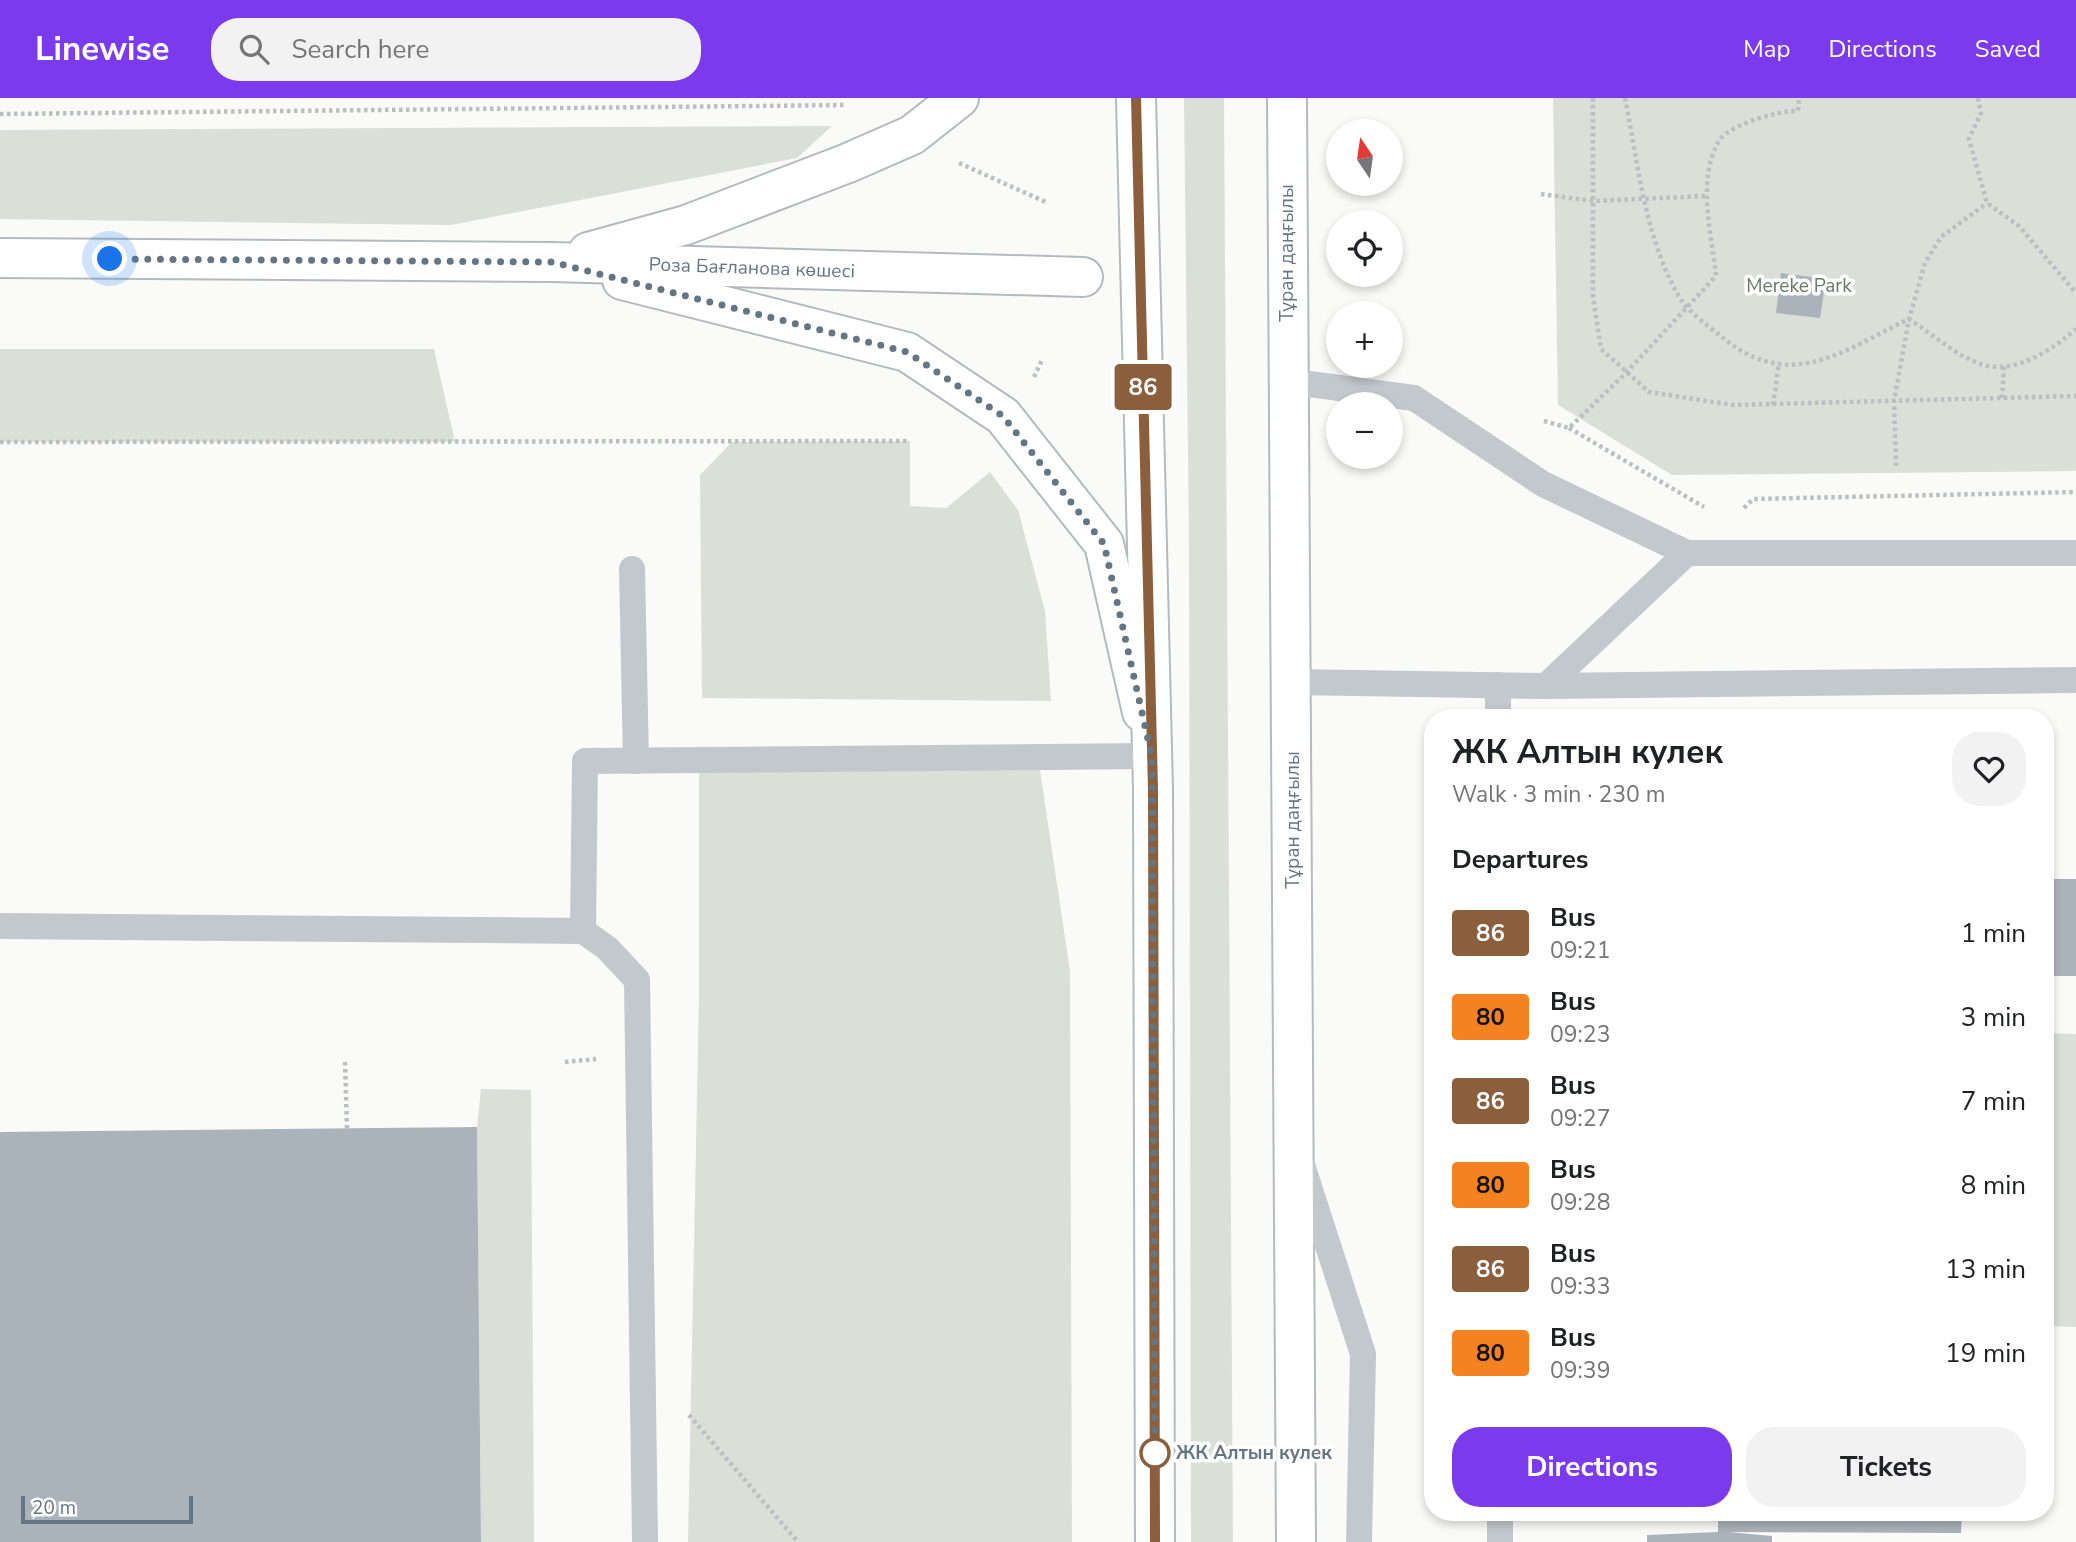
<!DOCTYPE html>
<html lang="en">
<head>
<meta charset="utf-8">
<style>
  :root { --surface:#fff; --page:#f2f2f2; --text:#202124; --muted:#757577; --accent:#7c3aed }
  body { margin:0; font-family:"Nunito Sans",sans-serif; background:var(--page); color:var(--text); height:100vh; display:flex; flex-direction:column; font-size:26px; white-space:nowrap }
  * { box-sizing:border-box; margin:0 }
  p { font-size:23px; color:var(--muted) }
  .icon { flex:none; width:38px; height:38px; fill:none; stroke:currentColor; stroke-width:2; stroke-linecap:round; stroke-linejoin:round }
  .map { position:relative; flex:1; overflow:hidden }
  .sheet { position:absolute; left:1424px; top:611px; width:630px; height:812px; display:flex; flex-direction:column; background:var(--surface); border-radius:28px; box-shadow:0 4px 10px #0003 }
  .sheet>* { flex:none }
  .badge { padding:0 14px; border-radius:5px; font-size:24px; line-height:46px }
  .needle { width:46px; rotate:347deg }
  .tools { position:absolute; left:1326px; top:21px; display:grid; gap:14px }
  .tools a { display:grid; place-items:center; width:77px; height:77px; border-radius:50%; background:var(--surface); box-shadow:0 4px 10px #0003; font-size:35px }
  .scale { position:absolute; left:21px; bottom:18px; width:172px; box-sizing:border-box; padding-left:7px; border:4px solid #657683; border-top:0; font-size:19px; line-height:24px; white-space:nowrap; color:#657683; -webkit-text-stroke:5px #fff; paint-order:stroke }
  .you { position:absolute; width:35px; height:35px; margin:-18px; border:5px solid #fff; border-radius:50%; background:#1a73e8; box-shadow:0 0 0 10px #1a73e833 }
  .map>.badge { position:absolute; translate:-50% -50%; box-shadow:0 0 0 4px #fff }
  h2 { padding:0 28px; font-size:26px; line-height:63px }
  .round { display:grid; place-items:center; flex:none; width:74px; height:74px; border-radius:28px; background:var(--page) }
  .head { display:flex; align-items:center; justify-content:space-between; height:119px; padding:0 28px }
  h1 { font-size:33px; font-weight:700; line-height:52px }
  .button { display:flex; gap:14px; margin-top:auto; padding:14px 28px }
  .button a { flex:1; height:80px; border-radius:28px; background:var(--accent); color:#fff; font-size:28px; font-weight:700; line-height:80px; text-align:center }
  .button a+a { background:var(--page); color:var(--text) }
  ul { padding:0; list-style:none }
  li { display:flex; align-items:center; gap:21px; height:84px; padding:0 28px }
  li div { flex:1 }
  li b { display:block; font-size:26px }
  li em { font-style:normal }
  li .badge { min-width:77px; font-weight:700; text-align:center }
  header { display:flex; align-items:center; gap:42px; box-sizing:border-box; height:98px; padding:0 35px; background:var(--accent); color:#fff }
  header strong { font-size:33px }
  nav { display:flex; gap:38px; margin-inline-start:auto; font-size:24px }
  .search { width:490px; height:63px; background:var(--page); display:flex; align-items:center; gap:18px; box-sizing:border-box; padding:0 24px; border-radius:28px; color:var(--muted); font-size:26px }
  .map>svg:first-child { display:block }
  .green { fill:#dadfd7 }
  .building { fill:#aab3b9 }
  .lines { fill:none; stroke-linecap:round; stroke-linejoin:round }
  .secondary-casing { stroke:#b3babf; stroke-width:42 }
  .primary-casing { stroke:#b5babe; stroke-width:42 }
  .path { stroke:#bbbfc2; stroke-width:4.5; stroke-dasharray:3.5 3.5; stroke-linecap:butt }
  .lane { stroke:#c3c8cc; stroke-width:26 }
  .secondary { stroke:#fff; stroke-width:38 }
  .primary { stroke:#fff; stroke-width:38 }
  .line-casing { stroke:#fff; stroke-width:16 }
  .line { stroke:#8b5e3c; stroke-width:10 }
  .walk { stroke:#657683; stroke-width:7; stroke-dasharray:0 12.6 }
  .stop-dot { fill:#fff; stroke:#8b5e3c; stroke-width:3.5 }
  .labels { text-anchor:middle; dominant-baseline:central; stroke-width:7; stroke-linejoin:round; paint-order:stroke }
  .street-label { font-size:19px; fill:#657683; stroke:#fff }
  .park-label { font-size:19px; fill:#687a64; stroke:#fff }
  .stop-label { font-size:19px; font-weight:bold; fill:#657683; stroke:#fff; text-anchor:start }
</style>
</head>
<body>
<header>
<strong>Linewise</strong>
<div class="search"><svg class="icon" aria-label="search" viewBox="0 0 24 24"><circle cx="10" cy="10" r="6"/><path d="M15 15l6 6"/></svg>Search here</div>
<nav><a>Map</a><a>Directions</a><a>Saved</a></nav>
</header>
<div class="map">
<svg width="2076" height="1444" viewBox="0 0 2076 1444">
  <rect width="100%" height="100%" fill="#fafaf8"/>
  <g class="green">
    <polygon points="1184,0 1224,0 1233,1444 1191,1444 1189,444"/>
    <polygon points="1553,0 2076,0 2076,373 1672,377 1558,307"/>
    <polygon points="832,28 797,60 451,127 0,121 0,32"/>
    <polygon points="0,251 434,251 455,344 0,344"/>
    <polygon points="910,343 910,408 946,410 990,374 1018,412 1045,513 1051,603 702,600 700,377 732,344"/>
    <polygon points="1038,659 1070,873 1072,1444 688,1444 699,899 699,662"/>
    <polygon points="2046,935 2076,936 2076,1229 2046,1228"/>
    <polygon points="481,991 531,992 534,1444 481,1444 477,1029"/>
  </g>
  <g class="building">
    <polygon points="1781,175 1826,181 1820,220 1776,215"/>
    <rect x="2046" y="781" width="30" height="97"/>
    <polygon points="477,1029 481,1444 0,1444 0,1034"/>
    <polygon points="1718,1414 1962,1414 1961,1435 1728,1434 1772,1438 1772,1444 1647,1444 1647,1437 1718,1434"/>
  </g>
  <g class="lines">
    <defs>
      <g id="secondary">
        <polyline points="588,154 686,127 848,65 912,37 959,0"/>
        <polyline points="0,160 552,164 1083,179"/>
        <polyline points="622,182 907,254 1003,318 1104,446 1142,614"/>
      </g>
      <g id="primary">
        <polyline points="1136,0 1153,692 1155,1444"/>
        <polyline points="1287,0 1296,1444"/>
      </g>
    </defs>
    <use href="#secondary" class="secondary-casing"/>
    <use href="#primary" class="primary-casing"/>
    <g class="path">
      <polyline points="1593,0 1593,199 1601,251 1649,294 1733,307 2076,298"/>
      <path d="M1625,0C1638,65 1645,142 1680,200C1689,215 1709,228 1723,240C1745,258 1772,270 1801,266C1840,261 1874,237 1909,221C1931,235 1954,256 1978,265C2013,279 2052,252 2076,231"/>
      <polyline points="1978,0 1981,15 1969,41 1987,105 2019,128 2076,195"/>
      <polyline points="0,16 846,7"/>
      <polyline points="959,65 1048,105"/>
      <polyline points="1541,96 1593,103 1706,98"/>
      <polyline points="1034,279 1043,260"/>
      <polyline points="2002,300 2004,268"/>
      <polyline points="1773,307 1779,265"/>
      <path d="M1544,323L1569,330L1625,276L1716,178C1712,136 1696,83 1719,43C1725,33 1745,25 1756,21C1771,17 1783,13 1798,13L1799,0"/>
      <polyline points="1569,330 1704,409"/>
      <polyline points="0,344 910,343"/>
      <polyline points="1896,368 1894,303 1909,221 1925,165 1941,139 1987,105"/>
      <polyline points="1744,410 1753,401 2076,394"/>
      <polyline points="345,964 347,1031"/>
      <polyline points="565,964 596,961"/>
      <polyline points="689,1317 798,1444"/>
    </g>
    <g class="lane">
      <polyline points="1287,283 1414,300 1543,386 1687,455 2076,455"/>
      <polyline points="632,471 636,663"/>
      <polyline points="1292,584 1546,588 2076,582"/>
      <polyline points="1498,587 1498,620"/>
      <polyline points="1546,588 1687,455"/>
      <polyline points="0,828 583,833"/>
      <polyline points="1303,1070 1363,1256 1359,1444"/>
      <polyline points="1500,1414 1500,1444"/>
      <polyline points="645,1444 637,882 607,850 583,833 585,663 1152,658"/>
    </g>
    <use href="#secondary" class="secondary"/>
    <use href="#primary" class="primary"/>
  </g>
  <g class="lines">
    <defs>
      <polyline id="line" points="1136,0 1153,692 1155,1444"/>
    </defs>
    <use href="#line" class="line-casing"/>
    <use href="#line" class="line"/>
    <polyline class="walk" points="110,161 552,164 907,254 1003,318 1104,446 1152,659 1155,1360 1155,1355"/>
  </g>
  <circle class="stop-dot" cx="1155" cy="1355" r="14"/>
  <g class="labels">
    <g class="street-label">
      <text transform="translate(1287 155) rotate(-90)">Тұран даңғылы</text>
      <text transform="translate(752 170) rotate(2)">Роза Бағланова көшесі</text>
      <text transform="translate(1293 722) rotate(-90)">Тұран даңғылы</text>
    </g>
    <g class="park-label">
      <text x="1799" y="188">Mereke Park</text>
    </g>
    <g class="stop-label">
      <text x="1176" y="1355">ЖК Алтын кулек</text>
    </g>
  </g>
</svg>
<div class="tools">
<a><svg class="needle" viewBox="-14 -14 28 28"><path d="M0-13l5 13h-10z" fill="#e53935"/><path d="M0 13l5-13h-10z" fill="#757577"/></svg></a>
<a><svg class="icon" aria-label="locate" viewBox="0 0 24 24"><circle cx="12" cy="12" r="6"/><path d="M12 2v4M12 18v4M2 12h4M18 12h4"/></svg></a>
<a>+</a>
<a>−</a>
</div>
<div class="scale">20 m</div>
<div class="you" style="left:110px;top:161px"></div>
<b class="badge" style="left:1143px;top:289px;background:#8b5e3c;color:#fff">86</b>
<section class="sheet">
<div class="head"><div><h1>ЖК Алтын кулек</h1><p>Walk · 3 min · 230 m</p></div><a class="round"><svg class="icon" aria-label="heart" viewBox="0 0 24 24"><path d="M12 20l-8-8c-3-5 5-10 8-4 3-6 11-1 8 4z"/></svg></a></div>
<h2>Departures</h2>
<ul>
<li><span class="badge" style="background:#8b5e3c;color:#fff">86</span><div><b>Bus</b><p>09:21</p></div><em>1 min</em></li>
<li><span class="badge" style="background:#f58220;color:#111">80</span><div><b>Bus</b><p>09:23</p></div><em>3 min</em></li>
<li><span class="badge" style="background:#8b5e3c;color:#fff">86</span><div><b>Bus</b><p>09:27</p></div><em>7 min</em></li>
<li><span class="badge" style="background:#f58220;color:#111">80</span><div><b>Bus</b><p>09:28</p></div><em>8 min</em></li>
<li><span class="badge" style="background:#8b5e3c;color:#fff">86</span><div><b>Bus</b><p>09:33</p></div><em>13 min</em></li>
<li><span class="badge" style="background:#f58220;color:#111">80</span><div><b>Bus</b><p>09:39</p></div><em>19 min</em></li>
</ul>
<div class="button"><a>Directions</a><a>Tickets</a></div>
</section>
</div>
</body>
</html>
